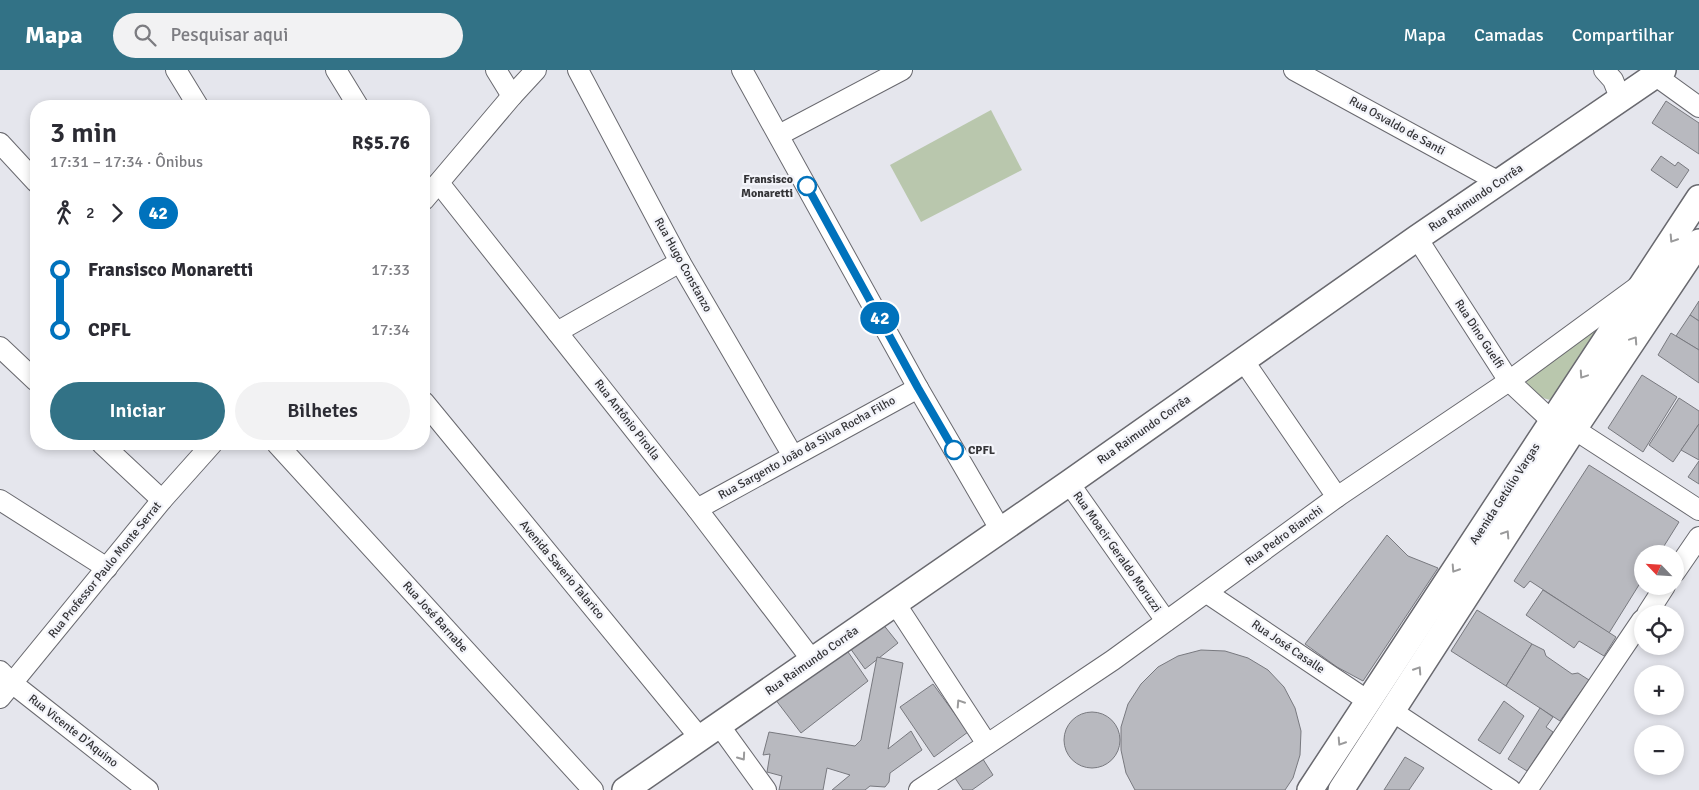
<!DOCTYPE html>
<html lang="pt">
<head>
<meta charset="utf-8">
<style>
  :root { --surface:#fff; --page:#f2f2f3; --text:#2b2b33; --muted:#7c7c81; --accent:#327286 }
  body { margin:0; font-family:Signika,sans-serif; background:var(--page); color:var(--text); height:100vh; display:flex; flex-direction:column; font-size:19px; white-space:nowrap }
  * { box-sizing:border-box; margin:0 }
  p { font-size:16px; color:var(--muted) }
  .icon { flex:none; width:28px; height:28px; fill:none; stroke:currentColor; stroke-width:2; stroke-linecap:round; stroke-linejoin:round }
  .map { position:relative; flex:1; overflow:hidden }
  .sheet { position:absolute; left:30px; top:30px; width:400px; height:350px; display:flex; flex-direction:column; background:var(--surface); border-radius:20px; box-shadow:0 2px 8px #0003 }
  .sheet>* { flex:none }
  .badge { padding:0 10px; border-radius:16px; font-size:18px; line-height:32px }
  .needle { width:32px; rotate:295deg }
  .controls { position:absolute; left:1634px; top:475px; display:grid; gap:10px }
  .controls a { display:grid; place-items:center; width:50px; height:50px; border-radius:50%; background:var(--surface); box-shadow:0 2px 8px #0003; font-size:25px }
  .map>.badge { position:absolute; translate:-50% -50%; box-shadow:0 0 0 2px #fff }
  .legs { display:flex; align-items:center; gap:8px; height:55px; padding:0 20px; font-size:16px }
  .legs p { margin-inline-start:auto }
  .head { display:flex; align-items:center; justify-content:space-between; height:85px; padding:0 20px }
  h1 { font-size:28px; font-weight:600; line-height:38px }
  .cta { display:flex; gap:10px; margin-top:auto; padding:10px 20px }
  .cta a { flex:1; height:58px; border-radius:30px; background:var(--accent); color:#fff; font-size:20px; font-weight:600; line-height:58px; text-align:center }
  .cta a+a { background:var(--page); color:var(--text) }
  ul { padding:0 20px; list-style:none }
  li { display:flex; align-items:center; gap:18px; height:60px; font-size:19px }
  li i { display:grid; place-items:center; width:8px; height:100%; margin:0 6px; background:currentColor }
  li i::after { content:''; width:12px; height:12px; margin:-6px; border:4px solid; border-radius:50%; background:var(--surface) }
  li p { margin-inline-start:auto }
  li:first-child i { background:linear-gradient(#0000 50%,currentColor 0) }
  li:last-child i { background:linear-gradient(currentColor 50%,#0000 0) }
  header { display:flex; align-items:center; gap:30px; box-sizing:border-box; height:70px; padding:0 25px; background:var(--accent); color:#fff }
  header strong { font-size:24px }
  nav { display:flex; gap:28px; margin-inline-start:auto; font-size:18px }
  .search { width:350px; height:45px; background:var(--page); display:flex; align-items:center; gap:12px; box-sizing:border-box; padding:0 18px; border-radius:28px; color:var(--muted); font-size:19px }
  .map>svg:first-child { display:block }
  .green { fill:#b9c7ad }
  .building { fill:#b8b9bf; stroke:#78797f }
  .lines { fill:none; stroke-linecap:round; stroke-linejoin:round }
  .minor-casing { stroke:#69696f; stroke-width:22 }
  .major-casing { stroke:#69696f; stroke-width:28 }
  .minor { stroke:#fff; stroke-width:20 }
  .major { stroke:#fff; stroke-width:25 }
  .oneway { stroke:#9a9a9b }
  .line-1-casing { stroke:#fff; stroke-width:11 }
  .line-1 { stroke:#0072bc; stroke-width:8 }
  .stop-1-dot { fill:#fff; stroke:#0072bc; stroke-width:2.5 }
  .labels { text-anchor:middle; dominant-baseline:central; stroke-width:4.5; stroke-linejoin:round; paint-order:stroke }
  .street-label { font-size:12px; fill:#343437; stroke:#f3f4fa }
  .stop-label { font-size:12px; font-weight:bold; fill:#343437; stroke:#f3f4fa; text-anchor:end }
</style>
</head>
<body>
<header>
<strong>Mapa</strong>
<div class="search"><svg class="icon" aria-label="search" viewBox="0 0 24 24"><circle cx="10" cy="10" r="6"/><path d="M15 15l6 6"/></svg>Pesquisar aqui</div>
<nav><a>Mapa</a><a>Camadas</a><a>Compartilhar</a></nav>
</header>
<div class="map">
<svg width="1699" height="720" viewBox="0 0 1699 720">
  <rect width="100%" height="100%" fill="#e5e6ed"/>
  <g class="green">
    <polygon points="991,40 1022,100 921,152 890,95"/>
    <path d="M1591,261L1597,262L1556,330C1542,331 1531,321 1525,309Z"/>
  </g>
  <g class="building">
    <polygon points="1666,31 1699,53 1699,84 1652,53"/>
    <polygon points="1661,86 1675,96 1678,92 1689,100 1677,118 1651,100"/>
    <polygon points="1699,231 1699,251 1690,245"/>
    <polygon points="1690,245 1699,251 1699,280 1676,266"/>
    <polygon points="1671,263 1699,280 1699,313 1658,285"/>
    <polygon points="1642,305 1677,327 1643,382 1608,358"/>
    <polygon points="1679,328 1699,341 1699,354 1673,392 1649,375"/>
    <polygon points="1699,354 1699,390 1681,380"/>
    <polygon points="1699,391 1699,414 1688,407"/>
    <polygon points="1589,395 1679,452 1659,484 1642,484 1642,510 1609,563 1530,511 1524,518 1514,511"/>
    <polygon points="1387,465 1408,486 1438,498 1363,611 1337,597 1305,574"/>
    <polygon points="1543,520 1616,567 1604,586 1579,571 1574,578 1526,545"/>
    <polygon points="1477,540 1532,574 1506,616 1451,581"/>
    <polygon points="882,553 898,573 865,599 850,578"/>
    <polygon points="1532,574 1544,580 1546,586 1572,604 1578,603 1589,610 1560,651 1506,616"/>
    <polygon points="846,579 868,611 801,663 775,629"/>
    <polygon points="1201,580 1225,581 1248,588 1268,600 1284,617 1295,638 1301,661 1300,685 1293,708 1285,720 1135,720 1126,703 1121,680 1121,657 1128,634 1141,614 1158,597 1178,586"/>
    <polygon points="877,587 903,593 888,679 911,661 922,680 890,703 889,712 885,717 870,716 865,720 832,720 850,705 827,698 823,720 779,720 782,706 767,702 770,684 763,685 769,662 855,676 861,670"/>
    <polygon points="933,614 968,662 934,687 900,637"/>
    <polygon points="1504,631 1524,646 1500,684 1478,670"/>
    <polygon points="1540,638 1553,647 1546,657 1553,662 1527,701 1508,689"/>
    <circle cx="1092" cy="670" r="28"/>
    <polygon points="981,686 993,705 972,720 963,720 953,705"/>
    <polygon points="1405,687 1424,698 1409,720 1384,720"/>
  </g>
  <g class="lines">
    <defs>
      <g id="minor">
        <polyline points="176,0 198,36"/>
        <polyline points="336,0 358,36"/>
        <polyline points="496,0 512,26"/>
        <polyline points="578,0 680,192 793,386"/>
        <polyline points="742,0 918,318 1000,459"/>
        <polyline points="1294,0 1499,112"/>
        <polyline points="1604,0 1613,10 1621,30"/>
        <polyline points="1656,6 1699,37"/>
        <polyline points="779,65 902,0"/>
        <polyline points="0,73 36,112"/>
        <polyline points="439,113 697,439 812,590"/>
        <polyline points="424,130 512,26 536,0"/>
        <polyline points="1417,168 1509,311 1552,351"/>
        <polyline points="557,262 680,192"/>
        <polyline points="0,277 36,311"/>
        <polyline points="1243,290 1337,427"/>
        <polyline points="424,332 700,668"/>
        <polyline points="1574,359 1699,440"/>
        <polyline points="102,374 162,430"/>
        <polyline points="277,374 593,720"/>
        <polyline points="1069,413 1166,551"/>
        <polyline points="0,430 107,498"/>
        <polyline points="697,439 918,318"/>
        <polyline points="1675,502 1699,467"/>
        <polyline points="1207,523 1368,631"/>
        <polyline points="895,533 987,674"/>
        <polyline points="1647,544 1665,516"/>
        <polyline points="0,601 12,613 148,720"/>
        <polyline points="0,628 162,430 212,374"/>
        <polyline points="1392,641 1511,720"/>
        <polyline points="719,655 766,720"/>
        <polyline points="919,720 1113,590 1337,427 1509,311 1637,217"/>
        <polyline points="1527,720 1642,550"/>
      </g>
      <g id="major">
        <polyline points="625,720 1069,413 1417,168 1663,0"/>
        <polyline points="1310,720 1699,128"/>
        <polyline points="1341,720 1574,359 1699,172"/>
      </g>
    </defs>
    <use href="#minor" class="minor-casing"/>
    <use href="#major" class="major-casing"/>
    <use href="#minor" class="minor"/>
    <use href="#major" class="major"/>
  </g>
  <defs><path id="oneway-chevron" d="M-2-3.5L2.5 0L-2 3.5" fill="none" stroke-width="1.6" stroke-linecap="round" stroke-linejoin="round" transform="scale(1.25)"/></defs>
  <g class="oneway">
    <use href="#oneway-chevron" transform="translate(1673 169) rotate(123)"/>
    <use href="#oneway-chevron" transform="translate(1634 270) rotate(-56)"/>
    <use href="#oneway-chevron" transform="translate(1583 305) rotate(124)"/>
    <use href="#oneway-chevron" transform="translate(1506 464) rotate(-57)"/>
    <use href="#oneway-chevron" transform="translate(1455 499) rotate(123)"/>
    <use href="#oneway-chevron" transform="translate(1418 600) rotate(-57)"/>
    <use href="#oneway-chevron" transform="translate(960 633) rotate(-123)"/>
    <use href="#oneway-chevron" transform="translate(1341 672) rotate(123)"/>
    <use href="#oneway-chevron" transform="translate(742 687) rotate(55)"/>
  </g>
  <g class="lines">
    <defs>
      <polyline id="line-1" points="807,116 918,318 954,380"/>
    </defs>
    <use href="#line-1" class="line-1-casing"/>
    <use href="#line-1" class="line-1"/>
  </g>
  <g class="stop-1-dot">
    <circle cx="807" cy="116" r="9"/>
    <circle cx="954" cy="380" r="9"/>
  </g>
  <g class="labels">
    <g class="street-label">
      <text transform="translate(1397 56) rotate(29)">Rua Osvaldo de Santi</text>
      <text transform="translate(1476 128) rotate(-34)">Rua Raimundo Corrêa</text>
      <text transform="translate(683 195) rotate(61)">Rua Hugo Constanzo</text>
      <text transform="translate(1479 264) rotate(57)">Rua Dino Guelfi</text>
      <text transform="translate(627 350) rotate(52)">Rua Antônio Pirolla</text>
      <text transform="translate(1144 360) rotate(-35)">Rua Raimundo Corrêa</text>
      <text transform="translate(807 378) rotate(-29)">Rua Sargento João da Silva Rocha Filho</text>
      <text transform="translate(1505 424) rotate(-57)">Avenida Getúlio Vargas</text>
      <text transform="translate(1284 466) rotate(-36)">Rua Pedro Bianchi</text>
      <text transform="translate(1117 482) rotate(55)">Rua Moacir Geraldo Moruzzi</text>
      <text transform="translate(105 500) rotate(-51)">Rua Professor Paulo Monte Serrat</text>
      <text transform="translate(562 500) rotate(50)">Avenida Saverio Talarico</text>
      <text transform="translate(435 547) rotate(48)">Rua José Barnabe</text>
      <text transform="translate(1288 577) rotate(34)">Rua José Casalle</text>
      <text transform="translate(812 591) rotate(-35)">Rua Raimundo Corrêa</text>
      <text transform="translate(73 661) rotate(38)">Rua Vicente D'Aquino</text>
    </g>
    <g class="stop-label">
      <text x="793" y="109">Fransisco<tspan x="793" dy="14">Monaretti</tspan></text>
      <text x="968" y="380" text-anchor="start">CPFL</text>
    </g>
  </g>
</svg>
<div class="controls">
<a><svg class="needle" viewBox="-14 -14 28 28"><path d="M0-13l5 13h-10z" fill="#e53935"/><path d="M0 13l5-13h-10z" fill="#7c7c81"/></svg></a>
<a><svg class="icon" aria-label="locate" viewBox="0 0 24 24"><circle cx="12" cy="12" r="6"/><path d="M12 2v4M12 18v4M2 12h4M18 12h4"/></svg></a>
<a>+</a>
<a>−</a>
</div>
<b class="badge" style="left:880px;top:248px;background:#0072bc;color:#fff">42</b>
<section class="sheet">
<div class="head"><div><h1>3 min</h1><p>17:31 – 17:34 · Ônibus</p></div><b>R$5.76</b></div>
<div class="legs"><svg class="icon" aria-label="walk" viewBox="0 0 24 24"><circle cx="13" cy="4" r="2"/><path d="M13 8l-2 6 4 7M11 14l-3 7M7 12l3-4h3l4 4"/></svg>2<svg class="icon" aria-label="forward" viewBox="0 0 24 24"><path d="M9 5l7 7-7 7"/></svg><b class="badge" style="background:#0072bc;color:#fff">42</b></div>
<ul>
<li><i style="color:#0072bc"></i><b>Fransisco Monaretti</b><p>17:33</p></li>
<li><i style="color:#0072bc"></i><b>CPFL</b><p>17:34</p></li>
</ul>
<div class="cta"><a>Iniciar</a><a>Bilhetes</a></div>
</section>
</div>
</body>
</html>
